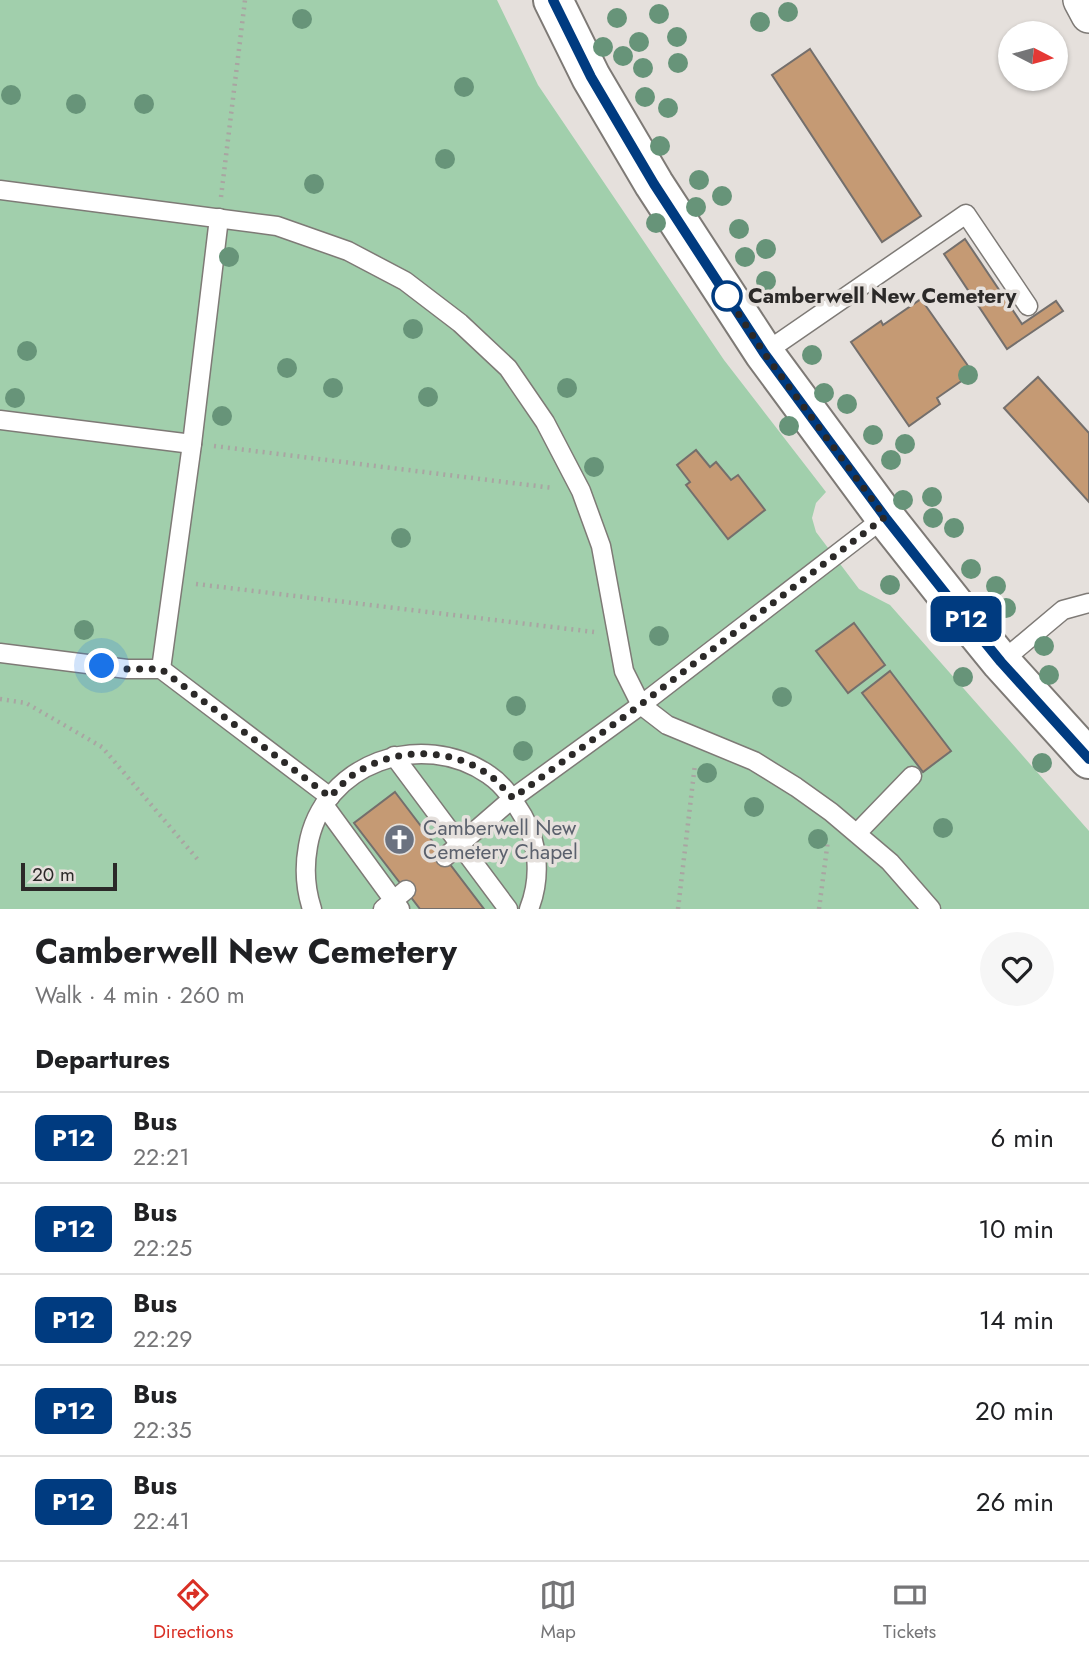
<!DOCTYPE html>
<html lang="en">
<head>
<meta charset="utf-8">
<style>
  :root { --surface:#fff; --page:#f6f6f6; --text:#202124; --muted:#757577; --line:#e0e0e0; --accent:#d93025 }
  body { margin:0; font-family:Jost,sans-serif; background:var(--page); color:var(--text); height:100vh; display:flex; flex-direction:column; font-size:26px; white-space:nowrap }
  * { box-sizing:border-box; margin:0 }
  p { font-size:23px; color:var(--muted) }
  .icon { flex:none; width:38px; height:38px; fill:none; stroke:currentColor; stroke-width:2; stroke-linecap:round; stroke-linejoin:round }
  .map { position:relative; height:909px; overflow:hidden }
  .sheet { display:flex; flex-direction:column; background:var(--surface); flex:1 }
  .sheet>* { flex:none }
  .badge { padding:0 14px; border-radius:10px; font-size:24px; line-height:46px }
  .needle { width:46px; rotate:96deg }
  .controls { position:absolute; left:998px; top:21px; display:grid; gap:14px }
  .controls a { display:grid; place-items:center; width:70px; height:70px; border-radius:50%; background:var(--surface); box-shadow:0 2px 5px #0004; font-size:35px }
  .scale { position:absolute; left:21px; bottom:18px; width:96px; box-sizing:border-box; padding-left:7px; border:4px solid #2b2928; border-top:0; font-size:19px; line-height:24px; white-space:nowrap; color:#2b2928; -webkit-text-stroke:5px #e5e0dc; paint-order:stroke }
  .you { position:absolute; width:35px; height:35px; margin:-18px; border:5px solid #fff; border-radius:50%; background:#1a73e8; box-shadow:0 0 0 10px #1a73e833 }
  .map>.badge { position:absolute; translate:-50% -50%; box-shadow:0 0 0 4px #fff }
  h2 { padding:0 35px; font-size:26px; line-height:63px }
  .round { display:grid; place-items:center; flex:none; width:74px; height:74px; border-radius:37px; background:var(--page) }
  .summary { display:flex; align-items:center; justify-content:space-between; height:119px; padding:0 35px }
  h1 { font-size:33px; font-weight:700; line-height:52px }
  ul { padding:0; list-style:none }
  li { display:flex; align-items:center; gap:21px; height:91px; padding:0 35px; border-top:2px solid var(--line) }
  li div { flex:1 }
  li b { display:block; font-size:26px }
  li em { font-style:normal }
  li .badge { min-width:77px; font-weight:700; text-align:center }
  .menu { display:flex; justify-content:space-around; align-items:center; height:98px; border-top:2px solid var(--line); background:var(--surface); font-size:19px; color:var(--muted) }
  .menu a { display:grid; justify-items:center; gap:4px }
  .menu .active { color:var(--accent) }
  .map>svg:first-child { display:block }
  .green { fill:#a1cfac }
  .building { fill:#c59a74; stroke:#746f6c; stroke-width:2 }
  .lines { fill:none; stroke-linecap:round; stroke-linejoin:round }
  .lane-casing { stroke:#7e7a76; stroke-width:21 }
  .street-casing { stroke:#7e7a76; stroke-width:38 }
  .secondary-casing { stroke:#7e7a76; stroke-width:42 }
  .path { stroke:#a9a5a2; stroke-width:4.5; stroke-dasharray:2 5; stroke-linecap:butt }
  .lane { stroke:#fff; stroke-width:18 }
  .street { stroke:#fff; stroke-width:35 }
  .secondary { stroke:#fff; stroke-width:38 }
  .tree { fill:#679479 }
  .line-casing { stroke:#fff; stroke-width:16 }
  .line { stroke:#003b80; stroke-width:10 }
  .walk { stroke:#2b2928; stroke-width:7; stroke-dasharray:0 12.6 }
  .stop-dot { fill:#fff; stroke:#003b80; stroke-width:3.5 }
  .labels { text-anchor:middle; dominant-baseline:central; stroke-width:7; stroke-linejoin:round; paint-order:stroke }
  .stop-label { font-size:21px; font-weight:bold; fill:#2b2928; stroke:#e5e0dc; text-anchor:start }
  .worship-label { font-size:21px; fill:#5b616d; stroke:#e5e0dc; text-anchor:start }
</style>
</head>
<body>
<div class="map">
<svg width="1089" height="909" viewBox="0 0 1089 909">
  <rect width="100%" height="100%" fill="#e5e0dc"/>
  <polygon class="green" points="0,0 497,0 538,85 724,360 826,492 816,503 812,518 816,532 859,589 890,605 1089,831 1089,909 0,909"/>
  <g class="building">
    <polygon points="810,49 921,216 882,242 772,75"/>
    <polygon points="965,239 1022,324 1056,301 1063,311 1007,349 944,254"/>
    <polygon points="921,299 973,373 937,398 940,404 909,426 851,342 881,321 883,325"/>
    <polygon points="1038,377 1089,433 1089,502 1004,408"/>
    <polygon points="696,450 710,467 716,462 731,480 738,475 765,510 728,539 686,485 690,482 677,465"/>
    <polygon points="854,623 885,665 848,693 816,651"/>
    <polygon points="890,671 951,751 923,772 862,693"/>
    <polygon points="395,792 484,909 420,909 354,823"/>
  </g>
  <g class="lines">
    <defs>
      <g id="lane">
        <polyline points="0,190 277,226 348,251 405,281 460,323 508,368 545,422 581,491 601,546 624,671 641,705 667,725 754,761 796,787 831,812 890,862 931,909"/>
        <polyline points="764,353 966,214 1028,306"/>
        <polyline points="0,420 192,444"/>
        <polyline points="0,653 127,669 161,669 330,797"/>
        <polyline points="1001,662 1063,610 1089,603"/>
        <polyline points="161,669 192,444 219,218"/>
        <polyline points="394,756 508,909"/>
        <polyline points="324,805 400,909"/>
        <polyline points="857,833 912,776"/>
        <polyline points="445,857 513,798 641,705 885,517"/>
        <path d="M312,909C305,888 304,868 308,846C322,763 422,728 489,775C504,785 514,801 523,816C539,844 541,879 529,909"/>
        <polyline points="383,909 406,890"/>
      </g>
      <polyline id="street" points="1081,0 1089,15"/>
      <polyline id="secondary" points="553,0 591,77 654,184 764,353 885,517 957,608 1001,662 1089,759"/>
    </defs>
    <use href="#lane" class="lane-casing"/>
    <use href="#street" class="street-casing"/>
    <use href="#secondary" class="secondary-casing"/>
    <g class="path">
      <polyline points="221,197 245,0"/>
      <polyline points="214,446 553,488"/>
      <polyline points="196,584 594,632"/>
      <polyline points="0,699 26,703 102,747 199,861"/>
      <polyline points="678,909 695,764"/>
      <polyline points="819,909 828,840"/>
    </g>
    <use href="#lane" class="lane"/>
    <use href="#street" class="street"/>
    <use href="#secondary" class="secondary"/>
  </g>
  <g class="tree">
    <circle cx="788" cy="12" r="10"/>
    <circle cx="659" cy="14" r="10"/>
    <circle cx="617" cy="18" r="10"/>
    <circle cx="302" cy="19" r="10"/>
    <circle cx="760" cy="22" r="10"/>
    <circle cx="677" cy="37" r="10"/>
    <circle cx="639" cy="42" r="10"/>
    <circle cx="603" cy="47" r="10"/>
    <circle cx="623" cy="56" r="10"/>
    <circle cx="678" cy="63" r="10"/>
    <circle cx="643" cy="68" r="10"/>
    <circle cx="464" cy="87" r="10"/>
    <circle cx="11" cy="95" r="10"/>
    <circle cx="645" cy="97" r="10"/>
    <circle cx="76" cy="104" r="10"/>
    <circle cx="144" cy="104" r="10"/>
    <circle cx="668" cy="108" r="10"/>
    <circle cx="660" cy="146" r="10"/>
    <circle cx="445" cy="159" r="10"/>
    <circle cx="699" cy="180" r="10"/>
    <circle cx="314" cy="184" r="10"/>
    <circle cx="722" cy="196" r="10"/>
    <circle cx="696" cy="207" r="10"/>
    <circle cx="656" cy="223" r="10"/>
    <circle cx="739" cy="229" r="10"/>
    <circle cx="766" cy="249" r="10"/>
    <circle cx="229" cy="257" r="10"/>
    <circle cx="745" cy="257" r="10"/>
    <circle cx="766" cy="281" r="10"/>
    <circle cx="413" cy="329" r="10"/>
    <circle cx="27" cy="351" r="10"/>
    <circle cx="812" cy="355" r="10"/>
    <circle cx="287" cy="368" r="10"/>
    <circle cx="968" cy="375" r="10"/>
    <circle cx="333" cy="388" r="10"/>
    <circle cx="567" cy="388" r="10"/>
    <circle cx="824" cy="393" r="10"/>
    <circle cx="428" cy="397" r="10"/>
    <circle cx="15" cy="398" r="10"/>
    <circle cx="847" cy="404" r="10"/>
    <circle cx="222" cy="416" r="10"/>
    <circle cx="789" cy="426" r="10"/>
    <circle cx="873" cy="435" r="10"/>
    <circle cx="905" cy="444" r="10"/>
    <circle cx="891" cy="460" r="10"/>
    <circle cx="594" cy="467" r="10"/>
    <circle cx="932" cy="497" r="10"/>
    <circle cx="903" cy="500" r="10"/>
    <circle cx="933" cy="518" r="10"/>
    <circle cx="954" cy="528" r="10"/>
    <circle cx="401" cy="538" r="10"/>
    <circle cx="971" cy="569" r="10"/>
    <circle cx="890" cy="585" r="10"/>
    <circle cx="996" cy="586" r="10"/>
    <circle cx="1006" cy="608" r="10"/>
    <circle cx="84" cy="630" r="10"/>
    <circle cx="659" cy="636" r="10"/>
    <circle cx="1044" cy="646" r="10"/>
    <circle cx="1049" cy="675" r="10"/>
    <circle cx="963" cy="677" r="10"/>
    <circle cx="782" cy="697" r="10"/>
    <circle cx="516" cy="706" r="10"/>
    <circle cx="523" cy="751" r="10"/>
    <circle cx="1042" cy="763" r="10"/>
    <circle cx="707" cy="773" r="10"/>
    <circle cx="754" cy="807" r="10"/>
    <circle cx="943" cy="828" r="10"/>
    <circle cx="818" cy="839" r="10"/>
  </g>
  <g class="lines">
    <defs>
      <polyline id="line" points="553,0 591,77 654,184 764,353 885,517 957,608 1001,662 1089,759"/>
    </defs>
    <use href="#line" class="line-casing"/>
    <use href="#line" class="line"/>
    <path class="walk" d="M102,666L127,669H161L330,797C337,790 343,783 350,777C390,748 448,745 489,775C498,781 505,791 513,798L640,705L885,517L764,353L723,290L727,296"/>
  </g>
  <defs>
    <symbol id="church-disc" viewBox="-11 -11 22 22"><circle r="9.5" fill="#6b7280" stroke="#e5e0dc"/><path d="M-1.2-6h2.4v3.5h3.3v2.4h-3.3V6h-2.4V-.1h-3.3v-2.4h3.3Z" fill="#fff"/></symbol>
  </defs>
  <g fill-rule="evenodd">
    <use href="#church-disc" x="382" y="822" width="35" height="35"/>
  </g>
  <circle class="stop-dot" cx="727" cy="296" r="14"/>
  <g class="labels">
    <g class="stop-label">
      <text x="748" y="296">Camberwell New Cemetery</text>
    </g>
    <g class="worship-label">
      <text x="423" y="828">Camberwell New<tspan x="423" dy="24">Cemetery Chapel</tspan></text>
    </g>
  </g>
</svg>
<div class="controls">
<a><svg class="needle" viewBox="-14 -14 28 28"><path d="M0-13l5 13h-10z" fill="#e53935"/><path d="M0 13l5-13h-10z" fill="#757577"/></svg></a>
</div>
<div class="scale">20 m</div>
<div class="you" style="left:102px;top:666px"></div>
<b class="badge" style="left:966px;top:619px;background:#003b80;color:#fff">P12</b>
</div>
<section class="sheet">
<div class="summary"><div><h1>Camberwell New Cemetery</h1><p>Walk · 4 min · 260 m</p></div><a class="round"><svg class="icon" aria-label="heart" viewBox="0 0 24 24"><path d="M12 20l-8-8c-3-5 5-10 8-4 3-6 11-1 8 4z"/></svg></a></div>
<h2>Departures</h2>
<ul>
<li><span class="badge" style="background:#003b80;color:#fff">P12</span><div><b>Bus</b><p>22:21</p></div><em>6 min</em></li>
<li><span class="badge" style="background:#003b80;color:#fff">P12</span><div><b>Bus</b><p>22:25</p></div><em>10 min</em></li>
<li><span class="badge" style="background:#003b80;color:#fff">P12</span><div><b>Bus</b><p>22:29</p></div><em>14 min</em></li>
<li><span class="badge" style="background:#003b80;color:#fff">P12</span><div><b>Bus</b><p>22:35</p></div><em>20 min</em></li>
<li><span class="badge" style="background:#003b80;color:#fff">P12</span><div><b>Bus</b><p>22:41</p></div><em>26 min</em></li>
</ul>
</section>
<nav class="menu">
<a class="active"><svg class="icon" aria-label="directions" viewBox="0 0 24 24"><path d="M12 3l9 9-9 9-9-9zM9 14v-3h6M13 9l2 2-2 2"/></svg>Directions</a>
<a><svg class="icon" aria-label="map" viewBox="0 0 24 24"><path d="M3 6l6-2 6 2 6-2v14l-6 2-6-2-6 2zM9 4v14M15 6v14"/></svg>Map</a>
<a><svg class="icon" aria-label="tickets" viewBox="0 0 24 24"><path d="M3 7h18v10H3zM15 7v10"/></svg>Tickets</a>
</nav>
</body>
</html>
